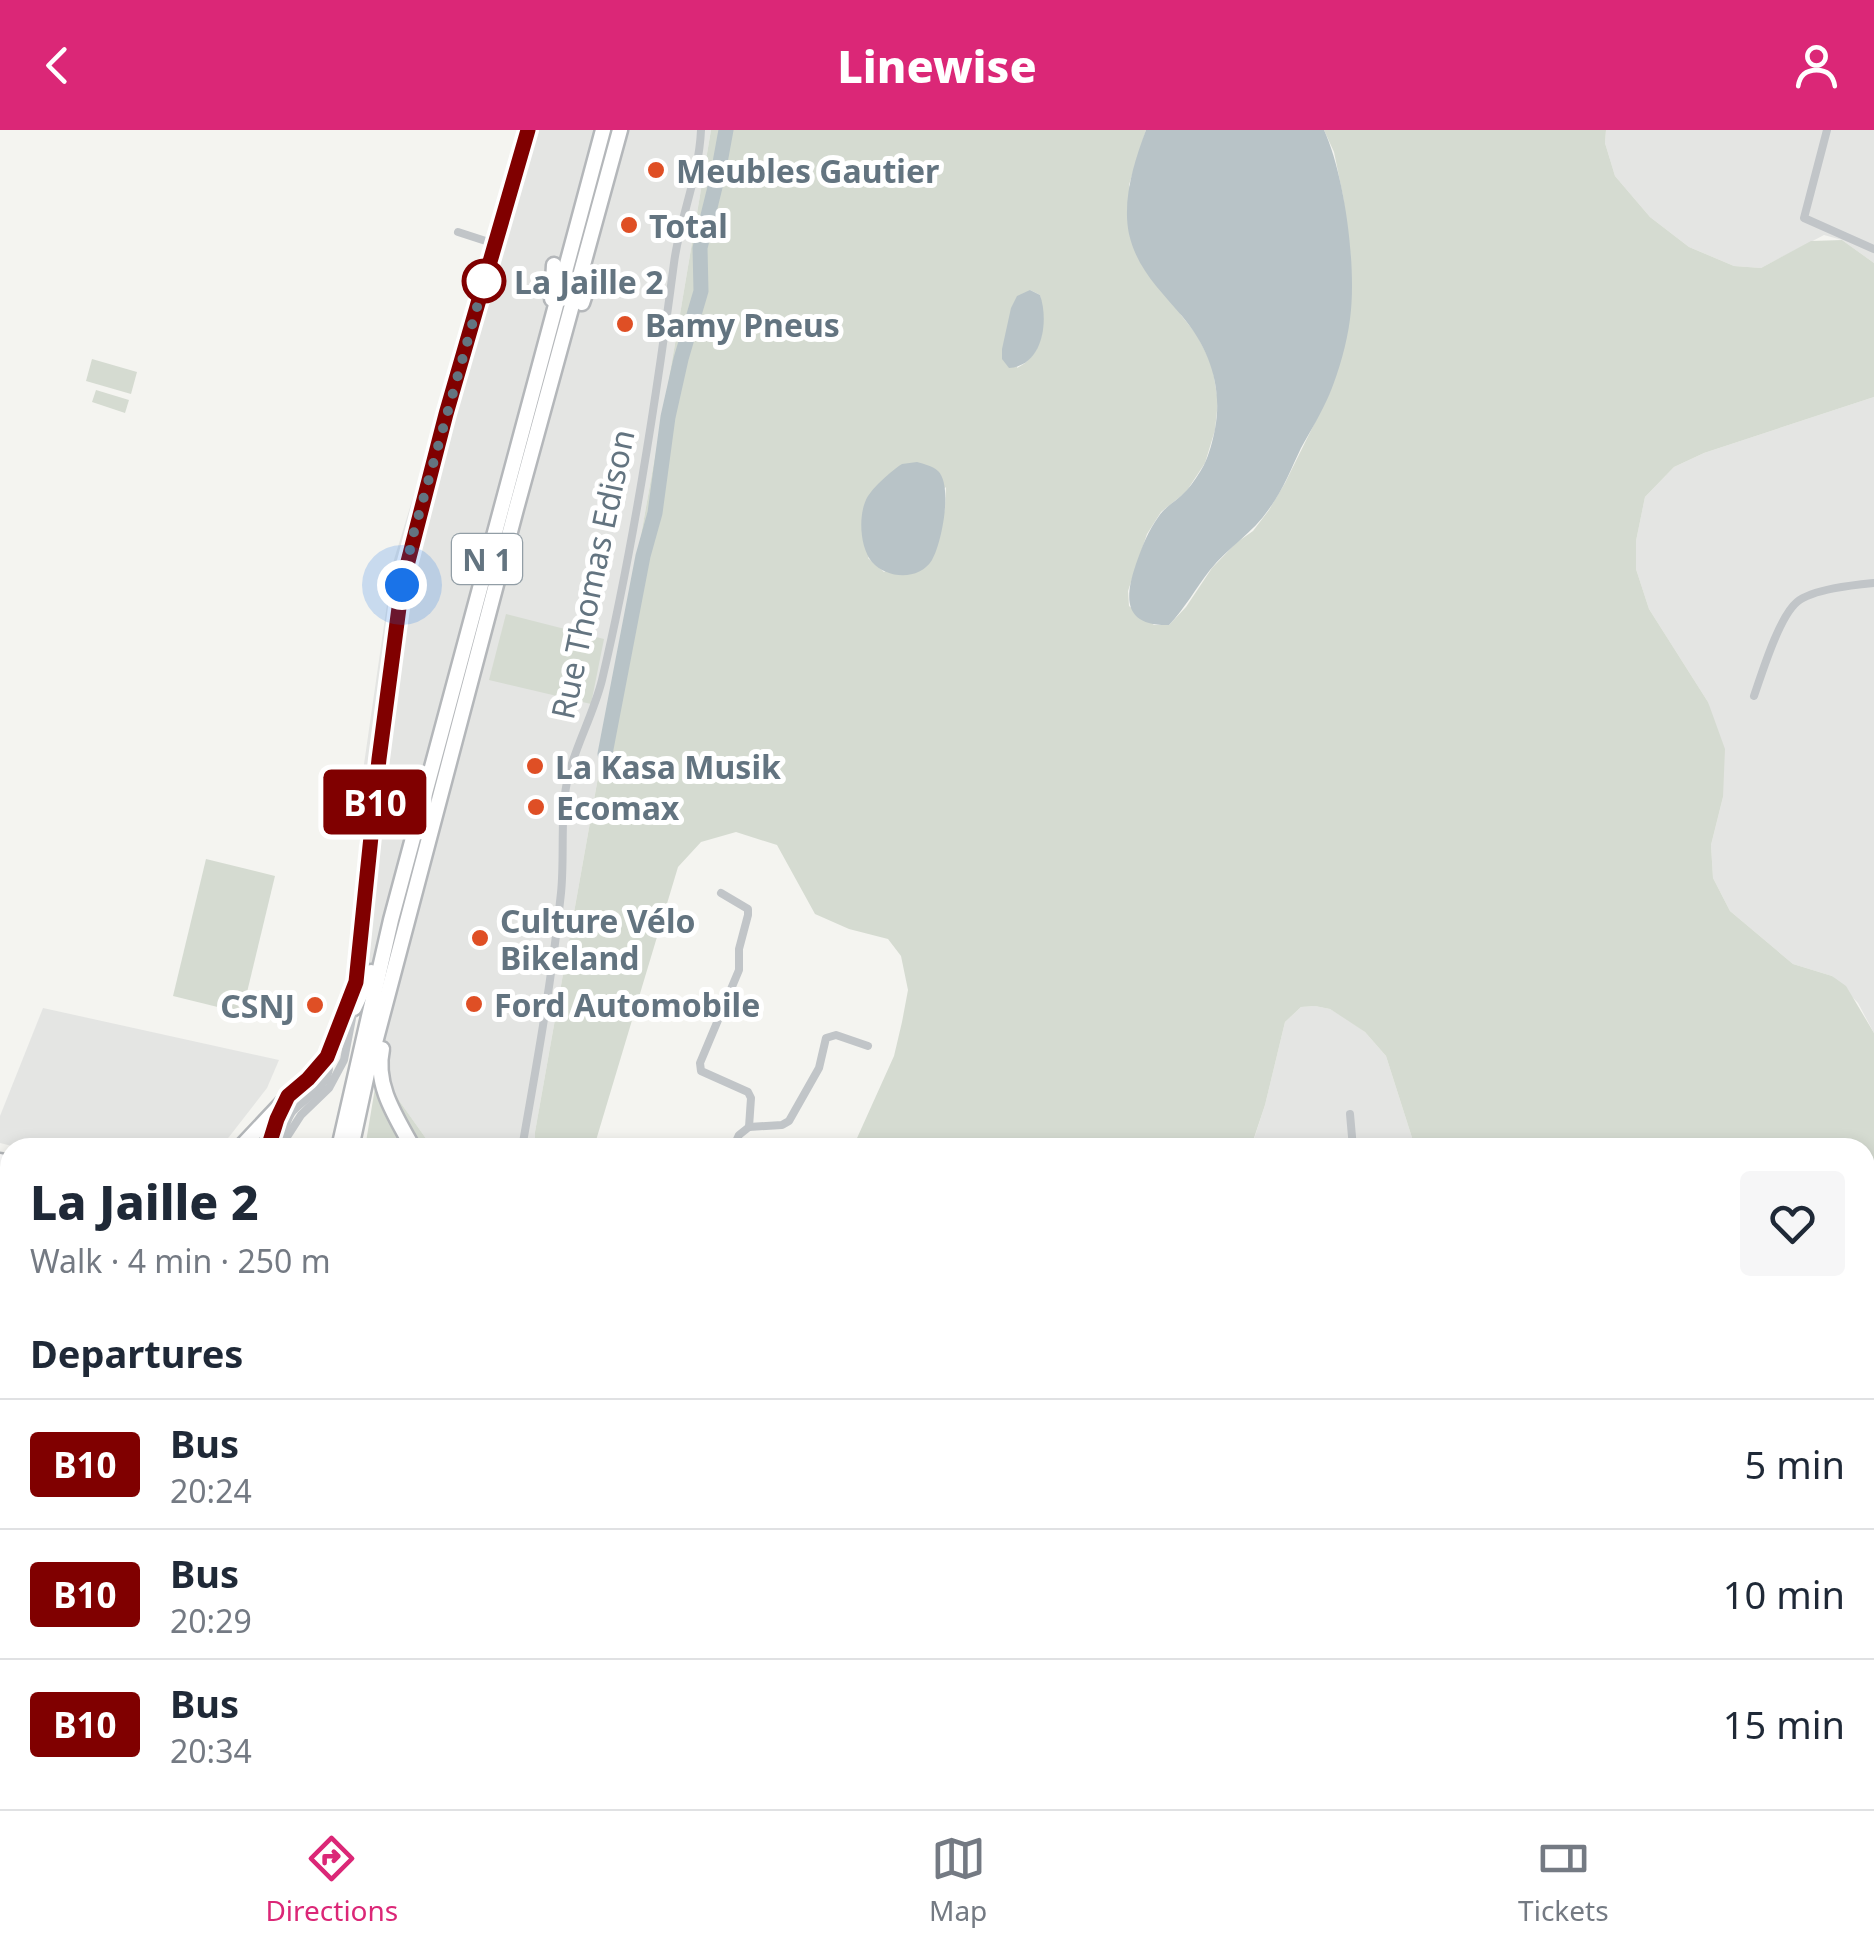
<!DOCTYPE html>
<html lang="en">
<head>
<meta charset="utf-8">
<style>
  :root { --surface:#fff; --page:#f6f6f7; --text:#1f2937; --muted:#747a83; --line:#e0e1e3; --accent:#db2777 }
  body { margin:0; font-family:"Noto Sans",sans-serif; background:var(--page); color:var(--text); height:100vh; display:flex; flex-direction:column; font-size:38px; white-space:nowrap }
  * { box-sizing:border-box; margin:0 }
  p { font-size:32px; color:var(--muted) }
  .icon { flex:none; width:55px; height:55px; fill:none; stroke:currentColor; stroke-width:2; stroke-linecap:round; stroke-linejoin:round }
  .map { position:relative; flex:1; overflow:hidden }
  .drawer { position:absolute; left:0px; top:1008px; width:1875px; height:672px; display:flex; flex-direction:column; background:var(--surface); border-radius:30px 30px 0 0; box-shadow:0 5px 15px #0003 }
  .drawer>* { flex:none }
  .badge { padding:0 20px; border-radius:8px; font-size:35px; line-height:65px }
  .you { position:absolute; width:50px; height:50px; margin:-25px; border:8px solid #fff; border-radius:50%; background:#1a73e8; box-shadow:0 0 0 15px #1a73e833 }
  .map>.badge { position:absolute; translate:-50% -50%; box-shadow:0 0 0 5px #fff }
  h2 { padding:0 30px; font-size:38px; line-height:90px }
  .round { display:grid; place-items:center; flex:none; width:105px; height:105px; border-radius:10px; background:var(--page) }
  .head { display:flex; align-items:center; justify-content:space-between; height:170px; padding:0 30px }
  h1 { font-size:48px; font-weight:800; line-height:75px }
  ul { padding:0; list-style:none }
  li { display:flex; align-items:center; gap:30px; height:130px; padding:0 30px; border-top:2px solid var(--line) }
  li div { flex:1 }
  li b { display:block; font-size:38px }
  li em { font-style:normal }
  li .badge { min-width:110px; font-weight:700; text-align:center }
  header { display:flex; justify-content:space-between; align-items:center; height:130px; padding:0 30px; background:var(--accent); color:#fff; font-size:45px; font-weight:800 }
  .tabs { display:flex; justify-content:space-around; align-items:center; height:140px; border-top:2px solid var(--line); background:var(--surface); font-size:28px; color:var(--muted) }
  .tabs a { display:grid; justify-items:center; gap:5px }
  .tabs .on { color:var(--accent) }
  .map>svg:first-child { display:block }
  .built { fill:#e4e5e3 }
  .green { fill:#d5dbd1; fill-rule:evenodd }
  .water { fill:#b8c3c7 }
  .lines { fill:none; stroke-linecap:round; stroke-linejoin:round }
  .river { stroke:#b8c3c7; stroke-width:15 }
  .secondary-casing { stroke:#b1b7ba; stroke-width:16 }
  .primary-casing { stroke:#b2b7ba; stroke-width:18 }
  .highway-casing { stroke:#b4b7ba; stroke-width:19 }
  .street { stroke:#c1c5c8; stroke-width:8 }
  .secondary { stroke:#fff; stroke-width:11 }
  .primary { stroke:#fff; stroke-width:12 }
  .highway { stroke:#fff; stroke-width:14 }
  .line-casing { stroke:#fff; stroke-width:22 }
  .line { stroke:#800000; stroke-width:15 }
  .walk { stroke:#637480; stroke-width:10; stroke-dasharray:0 18 }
  .poi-dot { fill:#df4f25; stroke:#fff; stroke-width:4 }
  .stop-dot { fill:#fff; stroke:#800000; stroke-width:5 }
  .labels { text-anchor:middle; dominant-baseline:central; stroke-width:10; stroke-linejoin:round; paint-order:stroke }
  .shield { fill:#fff; stroke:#929ea6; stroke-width:2.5 }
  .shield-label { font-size:30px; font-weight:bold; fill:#637480 }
  .poi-label { font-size:32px; font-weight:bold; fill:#637480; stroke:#fff; text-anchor:start }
  .stop-label { font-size:32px; font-weight:bold; fill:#637480; stroke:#fff; text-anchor:start }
  .street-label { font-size:32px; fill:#637480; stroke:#fff }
</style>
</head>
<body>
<header><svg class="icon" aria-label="back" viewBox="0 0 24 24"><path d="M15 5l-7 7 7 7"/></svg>Linewise<svg class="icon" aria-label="person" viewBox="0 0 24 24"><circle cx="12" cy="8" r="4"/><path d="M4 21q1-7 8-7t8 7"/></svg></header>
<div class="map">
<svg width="1874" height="1679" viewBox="0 0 1874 1679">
  <rect width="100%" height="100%" fill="#f4f4f0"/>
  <g class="built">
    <polygon points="522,0 711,0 675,214 535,1002 535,1017 432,1017 400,972 379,934 346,855 353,819 364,634 393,433 474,168"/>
    <polygon points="1606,0 1874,0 1874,133 1842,110 1824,105 1761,138 1734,136 1689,117 1650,87 1615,46 1605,13"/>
    <polygon points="1874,267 1874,903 1858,873 1832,846 1793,834 1730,781 1713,748 1711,715 1723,667 1708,572 1649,479 1636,439 1636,411 1645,367 1674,337 1704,323"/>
    <polygon points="1315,876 1330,879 1347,889 1365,902 1386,926 1415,1017 1251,1018 1265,975 1285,892 1301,877"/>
    <polygon points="43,878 279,930 267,958 229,1007 218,1017 20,1018 0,1013 0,986"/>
    <polygon points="1865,1061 1874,1067 1874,1679 1727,1679 1727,1670 1865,1670"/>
    <polygon points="0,1062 10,1064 10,1431 0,1429"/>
  </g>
  <g class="green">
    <polygon points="609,0 614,0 352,971 368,901"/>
    <path d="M711,0H1146L1129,55L1181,185L1197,205L1212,235L1218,271L1215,300L1205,333L1186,362L1161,382L1147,404L1128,461L1129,476L1154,495H1169L1186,477L1212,438L1236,413L1253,401L1269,380L1285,353L1330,262L1351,130L1343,66L1334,22L1324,0H1606L1605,13L1615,46L1650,87L1689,117L1734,136L1761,138L1811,111L1842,110L1874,133V267L1704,323L1674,337L1645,367L1636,411V439L1649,479L1708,572L1725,619L1723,667L1711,715L1713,748L1730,781L1793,834L1832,846L1846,856L1874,903V1067L1865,1061V1018C1849,1017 1833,1018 1817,1017C1792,1016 1770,1005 1747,1018L1415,1017L1386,926L1365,902L1347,890L1330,879L1315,876L1301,877L1285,892L1265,975L1251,1017H853L894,926L902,892L908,860L901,826L888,809L849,799L815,784L777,715L736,702L701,712L678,737L594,1017L535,1018V1002L675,214ZM1030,160L1040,165C1045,193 1045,224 1017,238ZM946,357L945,378L938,409L884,442L868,428Z"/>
    <polygon points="92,229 137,242 131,264 86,251"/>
    <polygon points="96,260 129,270 125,283 92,272"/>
    <polygon points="506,484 604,509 591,574 489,550"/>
    <polygon points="206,729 275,746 242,883 173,866"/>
    <polygon points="379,934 400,972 432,1017 365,1018"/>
    <polygon points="0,1097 10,1099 10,1142 0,1140"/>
    <polygon points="428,1670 1303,1670 1316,1679 426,1679"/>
  </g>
  <g class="water">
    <path d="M1146,0H1324C1345,46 1357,138 1350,189C1347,213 1339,241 1330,263C1322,282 1311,300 1301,318C1291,339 1283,360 1269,379C1253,403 1228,417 1210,440C1196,458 1185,478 1169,495C1124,496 1124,469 1136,434C1142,417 1148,401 1159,386C1166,376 1178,370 1187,360C1193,353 1199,344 1204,335C1209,325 1213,310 1215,299C1223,257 1209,218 1182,186C1160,160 1137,139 1129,104C1122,70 1134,32 1146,0Z"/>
    <path d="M1030,160L1040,165C1049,191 1043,236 1009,238L1002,229V219L1011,178L1017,166Z"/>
    <path d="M917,332C924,334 933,336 938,341C953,355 942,413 932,430C919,451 887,449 872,432C859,416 858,382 868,366C874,357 882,350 890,343C893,341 898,336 902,334C907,333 912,333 917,332Z"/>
  </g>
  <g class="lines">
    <polyline class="river" points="605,624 643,426 655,383 668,287 681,229 701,161 700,118 717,49 726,0"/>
    <defs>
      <g id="secondary">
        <polyline points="1434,1670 1450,1679"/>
        <polyline points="1717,1679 1718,1670"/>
      </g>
      <g id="primary">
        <polyline points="1865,1650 1874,1652"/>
        <polyline points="1865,1663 1874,1665"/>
      </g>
      <g id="highway">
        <polyline points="552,169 554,135"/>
        <polyline points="582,173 585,164 596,149"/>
        <polyline points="354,878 371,842"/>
        <path d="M382,919C374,955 396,987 413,1018"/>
        <polyline points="240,1018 288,967"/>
        <polyline points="339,1018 391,790 603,0"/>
        <polyline points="351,1018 368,939 516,379 620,0"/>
        <polyline points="0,1031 10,1033"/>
        <polyline points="0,1046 10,1048"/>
        <polyline points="0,1057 10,1060"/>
        <polyline points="263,1679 265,1670"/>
        <polyline points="282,1679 283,1670"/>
      </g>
    </defs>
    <use href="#secondary" class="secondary-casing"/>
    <use href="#primary" class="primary-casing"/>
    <use href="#highway" class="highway-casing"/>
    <g class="street">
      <polyline points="1827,0 1804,88 1874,119"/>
      <polyline points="458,102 495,114"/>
      <path d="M1754,566C1762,543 1779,487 1797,472C1813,459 1854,455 1874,453"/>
      <polyline points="721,763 748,779 748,785 739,819 739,840 700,933 701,941 748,962 751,968 749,997 739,1005 733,1018"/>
      <polyline points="340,895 352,861"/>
      <polyline points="288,967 308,949 327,927 351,883"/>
      <polyline points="1350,984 1353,1018"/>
      <polyline points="749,997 782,995 789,991 819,938 826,908 836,905 868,916"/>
      <path d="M283,1005C286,996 287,988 293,981C308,965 337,952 327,927"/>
      <polyline points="283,1013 301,985 329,958 344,930 354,878 379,629 402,455 446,284 528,0"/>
      <polyline points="268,1018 281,979"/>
      <path d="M522,1018C537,933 552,849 561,763C565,724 559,681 569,643C578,611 594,582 602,550C634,415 656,271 674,133C680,87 699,46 701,0"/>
      <polyline points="1865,1245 1874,1248"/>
      <polyline points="0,1436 10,1435"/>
      <polyline points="1865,1536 1874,1539"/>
      <polyline points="0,1542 10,1545"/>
      <polyline points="0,1662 10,1665"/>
      <polyline points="26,1670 57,1679"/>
      <polyline points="139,1670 140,1679"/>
      <polyline points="211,1670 211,1679"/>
      <polyline points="291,1679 292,1670"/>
      <polyline points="420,1679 422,1670"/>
    </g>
    <use href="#secondary" class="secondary"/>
    <use href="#primary" class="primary"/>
    <use href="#highway" class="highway"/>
  </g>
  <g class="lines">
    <defs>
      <polyline id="line" points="268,1018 277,989 288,966 308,949 327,927 356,852 379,629 402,455 446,284 528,0"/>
    </defs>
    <use href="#line" class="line-casing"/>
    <use href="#line" class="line"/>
    <polyline class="walk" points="402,455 414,402 486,145 484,151"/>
  </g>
  <g class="poi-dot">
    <circle cx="656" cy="40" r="10"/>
    <circle cx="629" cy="95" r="10"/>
    <circle cx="625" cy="194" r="10"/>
    <circle cx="535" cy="636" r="10"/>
    <circle cx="536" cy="677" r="10"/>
    <circle cx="480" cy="808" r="10"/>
    <circle cx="474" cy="874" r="10"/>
    <circle cx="315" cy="875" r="10"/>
  </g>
  <circle class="stop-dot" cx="484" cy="151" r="20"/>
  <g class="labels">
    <rect class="shield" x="452" y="404" width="70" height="50" rx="8"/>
    <g class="shield-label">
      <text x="487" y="429">N 1</text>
    </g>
    <g class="poi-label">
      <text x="676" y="40">Meubles Gautier</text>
      <text x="649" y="95">Total</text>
      <text x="645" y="194">Bamy Pneus</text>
      <text x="555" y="636">La Kasa Musik</text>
      <text x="556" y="677">Ecomax</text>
      <text x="500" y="790">Culture Vélo<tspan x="500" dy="37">Bikeland</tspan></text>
      <text x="494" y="874">Ford Automobile</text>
      <text x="295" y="875" text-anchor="end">CSNJ</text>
    </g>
    <g class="stop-label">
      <text x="514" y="151">La Jaille 2</text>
    </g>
    <g class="street-label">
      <text transform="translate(592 444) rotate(-78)">Rue Thomas Edison</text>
    </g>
  </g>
</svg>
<div class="you" style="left:402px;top:455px"></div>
<b class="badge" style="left:375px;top:672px;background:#800000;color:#fff">B10</b>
<section class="drawer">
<div class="head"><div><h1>La Jaille 2</h1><p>Walk · 4 min · 250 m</p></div><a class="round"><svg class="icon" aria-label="heart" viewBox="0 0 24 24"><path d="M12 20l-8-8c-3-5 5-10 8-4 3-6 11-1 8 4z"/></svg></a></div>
<h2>Departures</h2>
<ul>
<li><span class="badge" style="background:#800000;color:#fff">B10</span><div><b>Bus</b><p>20:24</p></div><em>5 min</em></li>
<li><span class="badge" style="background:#800000;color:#fff">B10</span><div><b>Bus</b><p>20:29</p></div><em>10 min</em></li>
<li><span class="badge" style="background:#800000;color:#fff">B10</span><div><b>Bus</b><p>20:34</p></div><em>15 min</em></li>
</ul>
</section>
</div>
<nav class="tabs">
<a class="on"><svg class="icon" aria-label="directions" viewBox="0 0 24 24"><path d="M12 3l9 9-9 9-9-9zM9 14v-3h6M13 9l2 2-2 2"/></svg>Directions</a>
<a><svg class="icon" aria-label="map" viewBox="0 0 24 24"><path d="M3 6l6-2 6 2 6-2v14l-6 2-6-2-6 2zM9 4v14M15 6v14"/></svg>Map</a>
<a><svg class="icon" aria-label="tickets" viewBox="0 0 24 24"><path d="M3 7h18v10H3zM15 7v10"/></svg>Tickets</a>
</nav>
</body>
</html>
